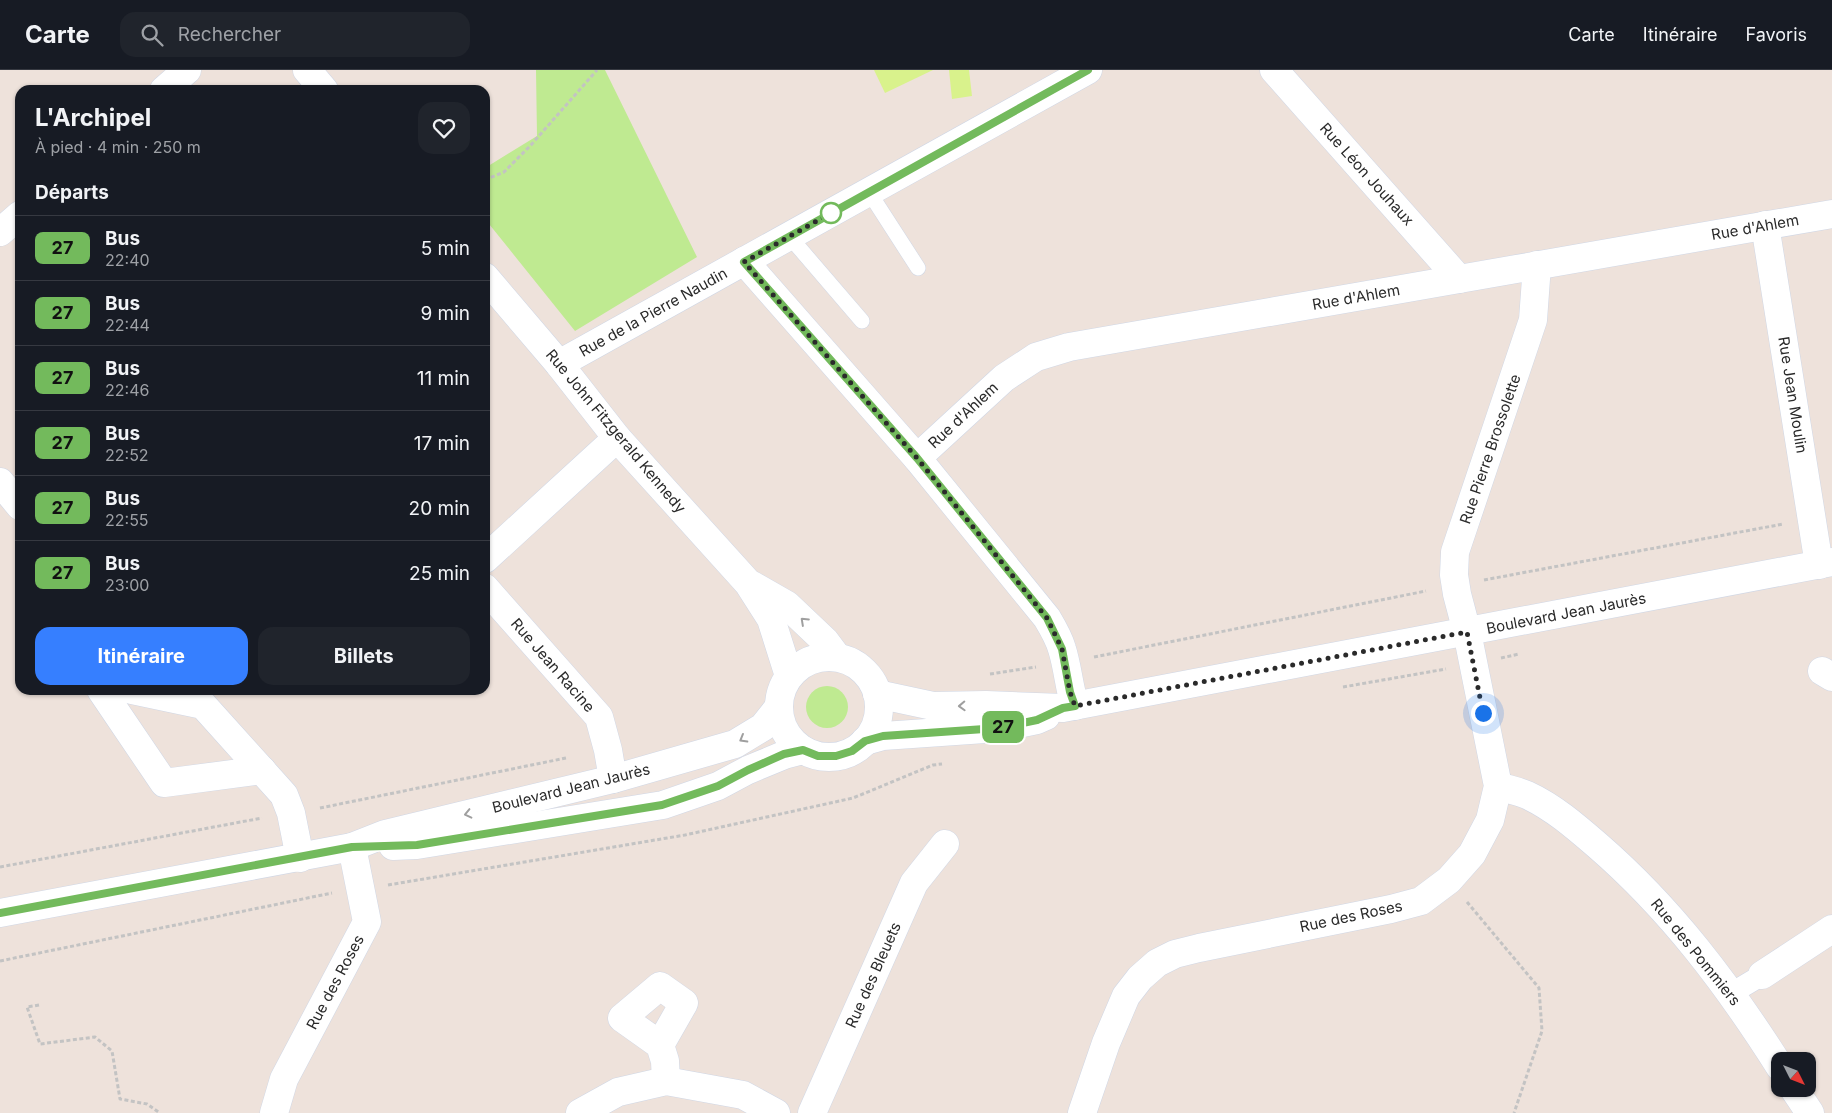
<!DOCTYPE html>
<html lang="fr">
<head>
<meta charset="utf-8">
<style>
  :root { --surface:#171b24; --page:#20242c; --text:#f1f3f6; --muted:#9ea1a6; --line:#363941; --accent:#367fff }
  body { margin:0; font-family:Inter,sans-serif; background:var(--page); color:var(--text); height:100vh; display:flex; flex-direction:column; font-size:19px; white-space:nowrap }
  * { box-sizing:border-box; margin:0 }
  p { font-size:16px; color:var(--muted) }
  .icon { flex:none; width:28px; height:28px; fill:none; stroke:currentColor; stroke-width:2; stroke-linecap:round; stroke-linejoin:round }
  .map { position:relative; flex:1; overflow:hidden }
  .sheet { position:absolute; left:15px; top:15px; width:475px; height:610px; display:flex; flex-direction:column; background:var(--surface); border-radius:15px; box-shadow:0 1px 4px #0004 }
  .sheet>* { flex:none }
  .badge { padding:0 10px; border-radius:8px; font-size:18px; line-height:32px }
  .needle { width:32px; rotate:132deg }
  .fabs { position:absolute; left:1771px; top:982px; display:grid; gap:10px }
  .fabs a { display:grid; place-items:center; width:45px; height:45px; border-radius:10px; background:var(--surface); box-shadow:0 1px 4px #0004; font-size:25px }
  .you { position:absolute; width:25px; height:25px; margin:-12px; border:4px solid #fff; border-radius:50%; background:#1a73e8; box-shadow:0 0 0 8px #1a73e833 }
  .map>.badge { position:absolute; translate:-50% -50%; box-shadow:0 0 0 2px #fff }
  h2 { padding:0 20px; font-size:19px; line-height:45px }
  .round { display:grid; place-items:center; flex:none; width:52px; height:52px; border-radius:15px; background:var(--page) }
  .summary { display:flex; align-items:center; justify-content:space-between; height:85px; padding:0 20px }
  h1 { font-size:24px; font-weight:700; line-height:38px }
  .action { display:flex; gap:10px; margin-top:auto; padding:10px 20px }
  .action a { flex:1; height:58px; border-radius:15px; background:var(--accent); color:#fff; font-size:20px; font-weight:700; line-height:58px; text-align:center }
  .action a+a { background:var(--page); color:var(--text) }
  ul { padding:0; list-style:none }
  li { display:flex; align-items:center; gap:15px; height:65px; padding:0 20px; border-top:1px solid var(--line) }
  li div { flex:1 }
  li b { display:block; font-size:19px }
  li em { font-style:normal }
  li .badge { min-width:55px; font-weight:700; text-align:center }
  header { display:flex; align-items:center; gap:30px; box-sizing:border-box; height:70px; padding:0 25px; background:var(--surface); border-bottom:1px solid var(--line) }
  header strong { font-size:24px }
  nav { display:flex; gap:28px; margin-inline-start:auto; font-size:18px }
  .search { width:350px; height:45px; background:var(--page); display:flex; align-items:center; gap:12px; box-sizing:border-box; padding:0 18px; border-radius:15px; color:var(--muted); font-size:19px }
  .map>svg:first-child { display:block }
  .green { fill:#bfea91 }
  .pitch { fill:#d9f28c }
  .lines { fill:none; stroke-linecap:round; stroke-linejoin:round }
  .service-casing { stroke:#d0d7e5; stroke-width:16 }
  .pedestrian-casing { stroke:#d0d7e5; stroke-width:22 }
  .minor-casing { stroke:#d0d7e5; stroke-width:29 }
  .tertiary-casing { stroke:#d0d7e5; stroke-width:29 }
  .path { stroke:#c3c3c3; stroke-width:3; stroke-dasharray:4 2.5; stroke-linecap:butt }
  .service { stroke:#fff; stroke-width:15 }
  .pedestrian { stroke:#fff; stroke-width:21 }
  .minor { stroke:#fff; stroke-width:28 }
  .tertiary { stroke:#fff; stroke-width:28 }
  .oneway { stroke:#9f9f9f }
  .line-casing { stroke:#fff; stroke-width:11 }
  .line { stroke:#73ba5c; stroke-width:8 }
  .walk { stroke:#2a2a2a; stroke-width:5; stroke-dasharray:0 9 }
  .stop-dot { fill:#fff; stroke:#73ba5c; stroke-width:2.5 }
  .labels { text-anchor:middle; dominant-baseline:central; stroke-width:4; stroke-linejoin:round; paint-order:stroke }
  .street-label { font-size:15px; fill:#2a2a2a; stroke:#fff }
</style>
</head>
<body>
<header>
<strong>Carte</strong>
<div class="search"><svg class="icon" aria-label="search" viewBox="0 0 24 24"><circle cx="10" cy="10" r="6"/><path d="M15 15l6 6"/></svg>Rechercher</div>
<nav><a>Carte</a><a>Itinéraire</a><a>Favoris</a></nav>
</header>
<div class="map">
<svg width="1832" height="1043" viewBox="0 0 1832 1043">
  <rect width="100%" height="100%" fill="#eee2db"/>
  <g class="green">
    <polygon points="536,0 605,0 697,187 575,261 485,149 485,98 537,66"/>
    <circle cx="827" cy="637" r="21"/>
  </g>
  <g class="pitch">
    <polygon points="874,0 933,0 885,23"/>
    <polygon points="949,0 969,0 972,26 952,29"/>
  </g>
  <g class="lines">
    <defs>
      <g id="service">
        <polyline points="869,122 918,198"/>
        <polyline points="789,166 862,251"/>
      </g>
      <polyline id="pedestrian" points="1732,923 1762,905"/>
      <g id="minor">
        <polyline points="307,0 324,20"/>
        <polyline points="1274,0 1459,209"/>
        <polyline points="164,20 187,0"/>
        <polyline points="1765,155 1819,495"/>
        <polyline points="0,162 20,145"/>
        <path d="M744,191L917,388L1047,548C1053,558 1059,568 1062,579C1068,598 1069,618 1075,636"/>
        <polyline points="485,207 559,294 617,368 748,513 771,549 789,606"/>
        <polyline points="559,294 1088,0"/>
        <polyline points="917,388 1004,308 1036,287 1069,277 1832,144"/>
        <polyline points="0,412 20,436"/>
        <polyline points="485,489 617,368"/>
        <polyline points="752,515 787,535 825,571 837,587"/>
        <polyline points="485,518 599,647 608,680 613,709"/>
        <polyline points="1822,601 1832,607"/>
        <polyline points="101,620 164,713 262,700"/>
        <polyline points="132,620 203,635 284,725 291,743 300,788"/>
        <path d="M1498,716C1507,719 1518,721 1527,725C1553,737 1575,756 1597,775C1671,839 1728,915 1780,997"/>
        <polyline points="1762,905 1832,859"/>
        <polyline points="660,975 622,948 660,916 684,933 660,975 665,991 666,1011"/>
        <polyline points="1794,1019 1810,1043"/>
        <polyline points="274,1043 284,1009 367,852 352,777"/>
        <polyline points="580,1043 618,1022 666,1011 743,1025 776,1043"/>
        <polyline points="812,1043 914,813 945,774"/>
        <polyline points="1082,1043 1106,973 1126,926 1140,908 1157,893 1175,884 1199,878 1391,839 1421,831 1449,810 1472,784 1490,750 1498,716 1467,562 1457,524 1454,505 1455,482 1533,250 1537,195"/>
      </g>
      <g id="tertiary">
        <circle cx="829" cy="637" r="50"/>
        <polyline points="877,624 933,636 986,635 1063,638 1832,492"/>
        <polyline points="865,671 883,666 999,658 1037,650 1046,646"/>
        <polyline points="393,776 417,775 663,735 718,716 748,700 784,685 803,680"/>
        <polyline points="0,843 352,777 385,764 613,709 735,674 763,657 778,638"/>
      </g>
    </defs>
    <use href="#service" class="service-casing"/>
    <use href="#pedestrian" class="pedestrian-casing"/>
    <use href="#minor" class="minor-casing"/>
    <use href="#tertiary" class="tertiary-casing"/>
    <g class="path">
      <polyline points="485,110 504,102 531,75 597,0"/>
      <polyline points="1484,510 1783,454"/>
      <polyline points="1094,587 1426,521"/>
      <polyline points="1501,588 1519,584"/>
      <polyline points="990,604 1036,597"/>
      <polyline points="1343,617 1446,599"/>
      <polyline points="320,738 566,688"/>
      <polyline points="0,797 262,748"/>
      <polyline points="388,815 685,765 853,728 933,695 942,694"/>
      <polyline points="1467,832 1539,918 1542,961 1514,1043"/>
      <polyline points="0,891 332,823"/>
      <polyline points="39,935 27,937 40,974 95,967 112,981 120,1029 147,1034 160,1043"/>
    </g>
    <use href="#service" class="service"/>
    <use href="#pedestrian" class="pedestrian"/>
    <use href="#minor" class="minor"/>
    <use href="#tertiary" class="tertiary"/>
  </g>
  <defs><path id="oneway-chevron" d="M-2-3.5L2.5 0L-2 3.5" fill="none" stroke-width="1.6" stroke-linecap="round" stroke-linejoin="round" transform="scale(1.25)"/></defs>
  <g class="oneway">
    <use href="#oneway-chevron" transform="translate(804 551) rotate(-137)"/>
    <use href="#oneway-chevron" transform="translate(962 636) rotate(178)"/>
    <use href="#oneway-chevron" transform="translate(743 669) rotate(150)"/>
    <use href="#oneway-chevron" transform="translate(468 744) rotate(167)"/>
  </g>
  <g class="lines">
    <defs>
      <polyline id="line" points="0,843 352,777 417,775 662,735 718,716 748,700 784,684 803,680 818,686 836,686 852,681 865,671 883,666 999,658 1037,650 1063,638 1075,636 1070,622 1062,579 1047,548 917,388 744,192 1088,0"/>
    </defs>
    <use href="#line" class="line-casing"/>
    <use href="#line" class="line"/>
    <polyline class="walk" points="831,143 744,192 917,388 1047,548 1062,579 1070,622 1075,636 1467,562 1483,643"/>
  </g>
  <circle class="stop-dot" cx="831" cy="143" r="10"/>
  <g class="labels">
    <g class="street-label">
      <text transform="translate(1367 104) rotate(48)">Rue Léon Jouhaux</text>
      <text transform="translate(1755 157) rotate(-10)">Rue d'Ahlem</text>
      <text transform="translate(1356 227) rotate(-10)">Rue d'Ahlem</text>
      <text transform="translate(653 242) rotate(-29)">Rue de la Pierre Naudin</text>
      <text transform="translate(1793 325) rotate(81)">Rue Jean Moulin</text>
      <text transform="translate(963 345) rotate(-43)">Rue d'Ahlem</text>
      <text transform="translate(616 361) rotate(50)">Rue John Fitzgerald Kennedy</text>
      <text transform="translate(1490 379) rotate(-71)">Rue Pierre Brossolette</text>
      <text transform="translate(1566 543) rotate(-11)">Boulevard Jean Jaurès</text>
      <text transform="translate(553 595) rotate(49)">Rue Jean Racine</text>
      <text transform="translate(571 718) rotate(-14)">Boulevard Jean Jaurès</text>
      <text transform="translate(1351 846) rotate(-12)">Rue des Roses</text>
      <text transform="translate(1696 882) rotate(51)">Rue des Pommiers</text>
      <text transform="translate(873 905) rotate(-66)">Rue des Bleuets</text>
      <text transform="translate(335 912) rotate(-62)">Rue des Roses</text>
    </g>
  </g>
</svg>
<div class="fabs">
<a><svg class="needle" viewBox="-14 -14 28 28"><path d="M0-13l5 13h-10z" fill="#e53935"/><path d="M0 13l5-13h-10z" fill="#9ea1a6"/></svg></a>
</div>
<div class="you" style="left:1483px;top:643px"></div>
<b class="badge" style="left:1003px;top:657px;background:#73ba5c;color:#111">27</b>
<section class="sheet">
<div class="summary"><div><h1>L'Archipel</h1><p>À pied · 4 min · 250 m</p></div><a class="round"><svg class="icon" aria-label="heart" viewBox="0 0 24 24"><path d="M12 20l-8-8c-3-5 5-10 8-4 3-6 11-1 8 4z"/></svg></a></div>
<h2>Départs</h2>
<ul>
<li><span class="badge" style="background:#73ba5c;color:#111">27</span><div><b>Bus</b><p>22:40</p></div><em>5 min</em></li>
<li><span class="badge" style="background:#73ba5c;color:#111">27</span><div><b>Bus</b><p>22:44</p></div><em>9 min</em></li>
<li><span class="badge" style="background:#73ba5c;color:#111">27</span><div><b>Bus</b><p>22:46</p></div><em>11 min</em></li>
<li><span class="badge" style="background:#73ba5c;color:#111">27</span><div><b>Bus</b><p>22:52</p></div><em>17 min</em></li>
<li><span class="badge" style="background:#73ba5c;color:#111">27</span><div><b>Bus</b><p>22:55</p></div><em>20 min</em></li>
<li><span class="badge" style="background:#73ba5c;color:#111">27</span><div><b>Bus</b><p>23:00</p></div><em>25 min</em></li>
</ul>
<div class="action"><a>Itinéraire</a><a>Billets</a></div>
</section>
</div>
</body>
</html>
